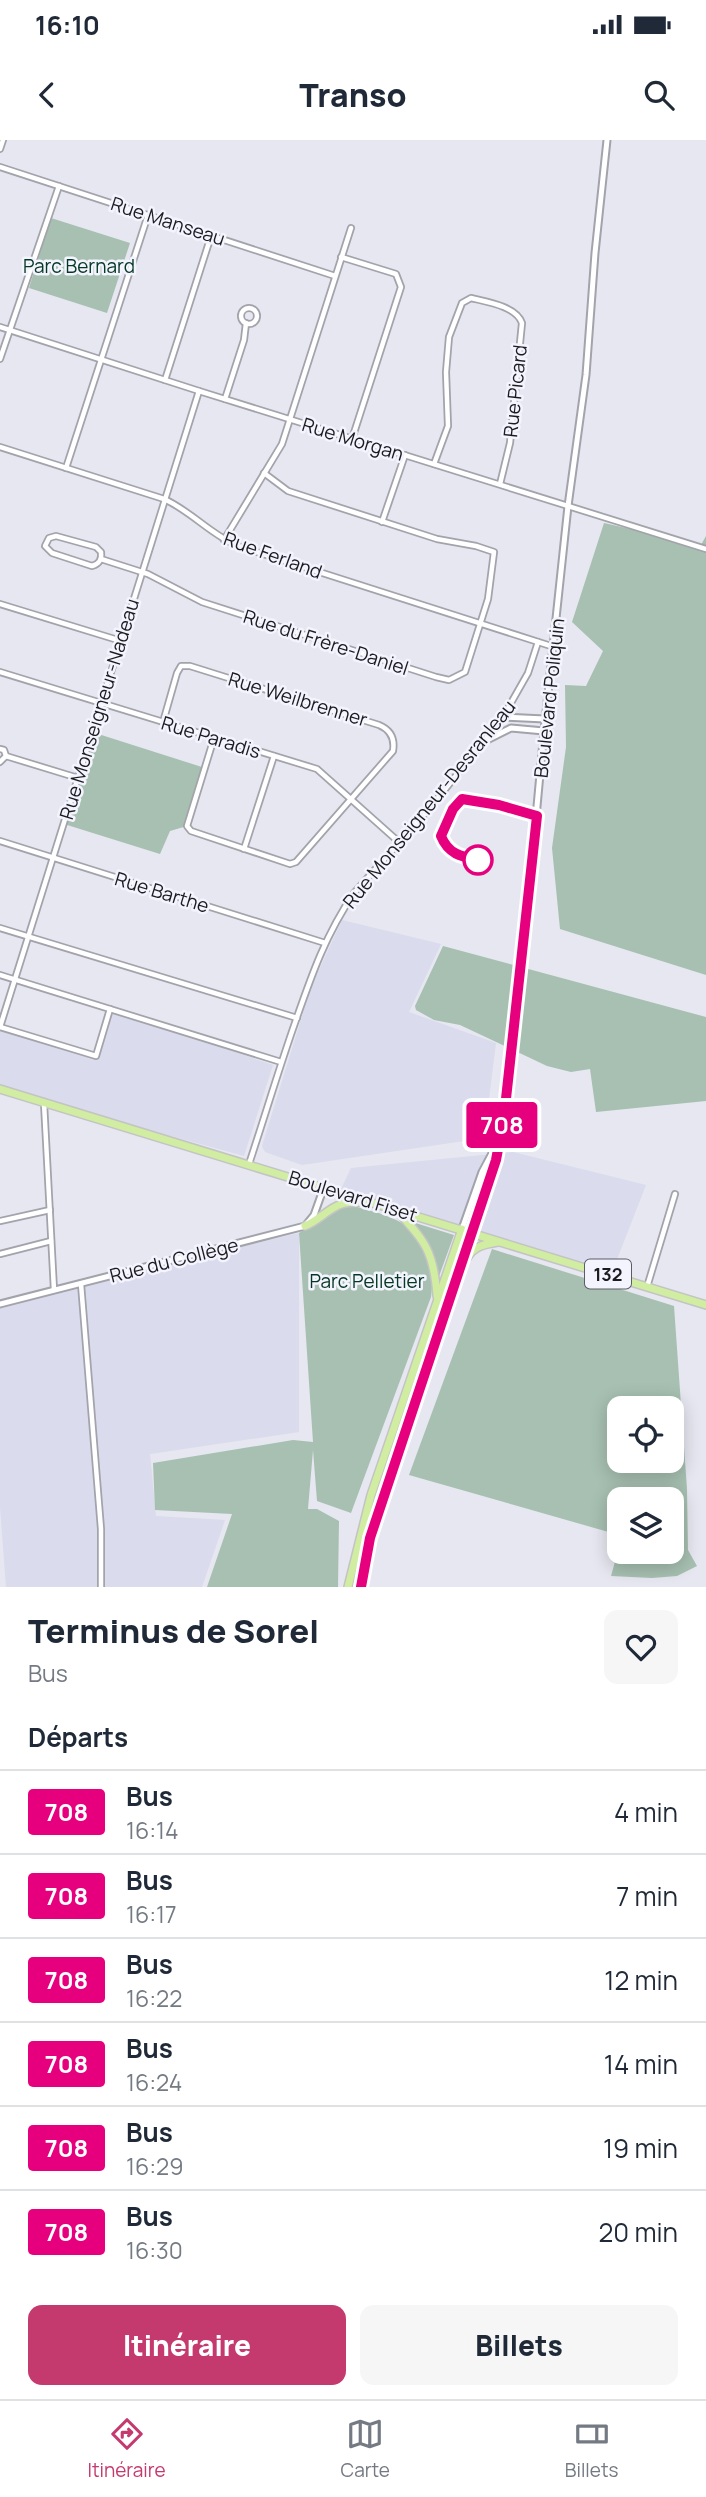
<!DOCTYPE html>
<html lang="fr">
<head>
<meta charset="utf-8">
<style>
  :root { --surface:#fff; --page:#f6f6f7; --text:#1f2937; --muted:#747a83; --line:#e0e1e3; --accent:#c53a6e }
  body { margin:0; font-family:Manrope,sans-serif; background:var(--page); color:var(--text); height:100vh; display:flex; flex-direction:column; font-size:26px; white-space:nowrap }
  * { box-sizing:border-box; margin:0 }
  p { font-size:23px; color:var(--muted) }
  .icon { flex:none; width:38px; height:38px; fill:none; stroke:currentColor; stroke-width:2; stroke-linecap:round; stroke-linejoin:round }
  .map { position:relative; height:1447px; overflow:hidden }
  .sheet { display:flex; flex-direction:column; background:var(--surface); flex:1 }
  .sheet>* { flex:none }
  .badge { padding:0 14px; border-radius:5px; font-size:24px; line-height:46px }
  .tools { position:absolute; left:607px; top:1256px; display:grid; gap:14px }
  .tools a { display:grid; place-items:center; width:77px; height:77px; border-radius:14px; background:var(--surface); box-shadow:0 4px 18px #0003; font-size:35px }
  .map>.badge { position:absolute; translate:-50% -50%; box-shadow:0 0 0 4px #fff }
  h2 { padding:0 28px; font-size:26px; line-height:63px }
  .round { display:grid; place-items:center; flex:none; width:74px; height:74px; border-radius:14px; background:var(--page) }
  .overview { display:flex; align-items:center; justify-content:space-between; height:119px; padding:0 28px }
  h1 { font-size:33px; font-weight:800; line-height:52px }
  .cta { display:flex; gap:14px; margin-top:auto; padding:14px 28px }
  .cta a { flex:1; height:80px; border-radius:14px; background:var(--accent); color:#fff; font-size:28px; font-weight:800; line-height:80px; text-align:center }
  .cta a+a { background:var(--page); color:var(--text) }
  ul { padding:0; list-style:none }
  li { display:flex; align-items:center; gap:21px; height:84px; padding:0 28px; border-top:2px solid var(--line) }
  li div { flex:1 }
  li b { display:block; font-size:26px }
  li em { font-style:normal }
  li .badge { min-width:77px; font-weight:700; text-align:center }
  .status { display:flex; justify-content:space-between; align-items:center; height:49px; padding:0 35px; background:var(--surface); direction:ltr }
  .status svg { height:19px; fill:currentColor }
  header { display:flex; justify-content:space-between; align-items:center; height:91px; padding:0 28px; background:var(--surface); font-size:32px; font-weight:800 }
  .tabs { display:flex; justify-content:space-around; align-items:center; height:98px; border-top:2px solid var(--line); background:var(--surface); font-size:19px; color:var(--muted) }
  .tabs a { display:grid; justify-items:center; gap:4px }
  .tabs .selected { color:var(--accent) }
  .map>svg:first-child { display:block }
  .built { fill:#dadbec }
  .green { fill:#a7c0b1; fill-rule:evenodd }
  .lines { fill:none; stroke-linecap:round; stroke-linejoin:round }
  .minor-casing { stroke:#a2a3ab; stroke-width:8 }
  .tertiary-casing { stroke:#a2a3ab; stroke-width:9 }
  .primary-casing { stroke:#c4c4c5; stroke-width:10 }
  .minor { stroke:#fff; stroke-width:4.5 }
  .tertiary { stroke:#fff; stroke-width:5 }
  .primary { stroke:#d0eda1; stroke-width:7 }
  .line-casing { stroke:#fff; stroke-width:16 }
  .line { stroke:#e6007e; stroke-width:10 }
  .stop-dot { fill:#fff; stroke:#e6007e; stroke-width:3.5 }
  .labels { text-anchor:middle; dominant-baseline:central; stroke-width:5; stroke-linejoin:round; paint-order:stroke }
  .shield { fill:#f3f4fe; stroke:#5c5d63; stroke-width:2 }
  .shield-label { font-size:18px; font-weight:bold; fill:#1c1c20 }
  .street-label { font-size:19px; fill:#1c1c20; stroke:#f3f4fe }
  .park-label { font-size:19px; fill:#053823; stroke:#f3f4fe }
</style>
</head>
<body>
<div class="status"><b>16:10</b><svg viewBox="0 0 49 12"><path d="M0 12V9h3v3zM5 12V6h3v6zM10 12V3h3v9zM15 12V0h3v12zM26 1h20v11H26zM47 4h2v5h-2z"/></svg></div>
<header><svg class="icon" aria-label="back" viewBox="0 0 24 24"><path d="M15 5l-7 7 7 7"/></svg>Transo<svg class="icon" aria-label="search" viewBox="0 0 24 24"><circle cx="10" cy="10" r="6"/><path d="M15 15l6 6"/></svg></header>
<div class="map">
<svg width="706" height="1447" viewBox="0 0 706 1447">
  <rect width="100%" height="100%" fill="#e6e7f0"/>
  <g class="built">
    <polygon points="342,780 441,804 409,872 496,903 484,998 302,1025 265,1012 262,1006 311,847"/>
    <polygon points="110,869 273,925 244,1016 0,949 0,887 96,915"/>
    <polygon points="513,1012 646,1045 612,1132 341,1049 351,1028"/>
    <polygon points="299,1093 299,1292 150,1314 156,1376 225,1380 202,1447 6,1447 0,1367 0,1165"/>
  </g>
  <g class="green">
    <polygon points="51,78 130,103 107,173 29,148"/>
    <polygon points="604,383 701,405 706,396 706,835 560,789 552,708 566,607 565,545 586,546 603,511 572,482"/>
    <polygon points="92,592 205,628 187,686 170,691 160,714 64,684"/>
    <polygon points="443,806 706,877 706,961 596,972 590,929 571,932 547,926 460,885 434,880 416,870 415,866"/>
    <path d="M347,1064C382,1075 418,1078 428,1119C432,1133 433,1143 431,1157L351,1373L317,1361L313,1310L308,1369H317L339,1381L338,1447H207L232,1374L155,1370L153,1323L293,1300L313,1302L299,1093Z"/>
    <polygon points="409,1081 454,1095 438,1139 430,1107"/>
    <path d="M492,1109L674,1166L687,1349L688,1410L697,1426L677,1436L652,1438L611,1436L616,1418L627,1412H672V1360H620L619,1395L409,1335ZM620,1269H672V1321H620Z"/>
  </g>
  <g class="lines">
    <defs>
      <g id="minor">
        <polyline points="0,9 3,0"/>
        <polyline points="0,27 335,136"/>
        <polyline points="341,117 396,134 401,147 352,299"/>
        <circle cx="249" cy="176" r="8"/>
        <polyline points="0,187 199,251 706,409"/>
        <polyline points="0,219 59,46"/>
        <polyline points="165,240 211,96"/>
        <polyline points="225,259 244,200 246,183"/>
        <path d="M0,307L164,359C191,371 211,395 238,406L554,507"/>
        <path d="M434,324L448,286L446,232L449,197L462,163L471,158C487,162 516,166 522,183L510,303L500,344"/>
        <polyline points="66,328 148,75"/>
        <polyline points="382,382 405,315"/>
        <path d="M56,396L96,407L101,412C102,420 99,424 92,426L52,413L45,406L49,398Z"/>
        <polyline points="224,400 282,304 351,88"/>
        <polyline points="101,419 148,434 202,462 436,537 449,540 465,532 488,459 494,412 476,406 437,399 288,351 264,333"/>
        <polyline points="0,464 121,501"/>
        <polyline points="0,532 317,629 400,703"/>
        <path d="M163,582L177,533L181,526H190L379,585C391,590 395,599 393,611L296,722L290,724L191,691L187,686L214,598"/>
        <polyline points="0,609 4,610 6,616 0,622"/>
        <polyline points="6,616 78,638"/>
        <polyline points="0,701 325,803"/>
        <polyline points="244,709 274,616"/>
        <polyline points="0,788 297,878"/>
        <polyline points="0,835 281,922"/>
        <polyline points="0,887 199,251"/>
        <polyline points="0,887 96,916 110,869"/>
        <polyline points="44,963 54,1150"/>
        <path d="M249,1024C265,976 279,928 296,880C312,834 326,794 354,753L430,668L503,577L528,533L538,502"/>
        <polyline points="0,1081 50,1070"/>
        <polyline points="0,1114 51,1101"/>
        <polyline points="81,1144 101,1389 101,1447"/>
        <polyline points="647,1147 675,1054"/>
      </g>
      <g id="tertiary">
        <polyline points="503,577 545,579"/>
        <polyline points="485,601 511,588 544,591"/>
        <polyline points="462,1089 482,1032 497,1004"/>
        <polyline points="472,1093 492,1035 504,977 523,817 544,591 568,366 586,235 595,113 607,0"/>
        <polyline points="0,1164 305,1086 314,1075 324,1047"/>
      </g>
      <g id="primary">
        <polyline points="0,949 706,1165"/>
        <path d="M395,1069C425,1100 434,1112 437,1156"/>
        <path d="M305,1086C317,1081 324,1073 335,1067C343,1062 354,1062 364,1062"/>
        <path d="M467,1118C474,1106 485,1104 498,1102"/>
        <polyline points="348,1447 371,1355 462,1089"/>
        <polyline points="361,1447 370,1398 472,1093"/>
      </g>
    </defs>
    <use href="#minor" class="minor-casing"/>
    <use href="#tertiary" class="tertiary-casing"/>
    <use href="#primary" class="primary-casing"/>
    <use href="#minor" class="minor"/>
    <use href="#tertiary" class="tertiary"/>
    <use href="#primary" class="primary"/>
  </g>
  <g class="lines">
    <defs>
      <path id="line" d="M361,1447L370,1398L496,1020L504,977L537,676L499,665L462,659L453,669L441,696C449,716 464,717 483,721"/>
    </defs>
    <use href="#line" class="line-casing"/>
    <use href="#line" class="line"/>
  </g>
  <circle class="stop-dot" cx="478" cy="720" r="14"/>
  <g class="labels">
    <rect class="shield" x="585" y="1119.5" width="46" height="29" rx="5"/>
    <g class="shield-label">
      <text x="608" y="1134">132</text>
    </g>
    <g class="street-label">
      <text transform="translate(168 81) rotate(18)">Rue Manseau</text>
      <text transform="translate(515 251) rotate(-84)">Rue Picard</text>
      <text transform="translate(353 299) rotate(17)">Rue Morgan</text>
      <text transform="translate(273 415) rotate(20)">Rue Ferland</text>
      <text transform="translate(326 502) rotate(18)">Rue du Frère-Daniel</text>
      <text transform="translate(549 558) rotate(-84)">Boulevard Poliquin</text>
      <text transform="translate(298 559) rotate(17)">Rue Weilbrenner</text>
      <text transform="translate(99 569) rotate(-73)">Rue Monseigneur-Nadeau</text>
      <text transform="translate(211 597) rotate(17)">Rue Paradis</text>
      <text transform="translate(429 664) rotate(-51)">Rue Monseigneur-Desranleau</text>
      <text transform="translate(162 752) rotate(17)">Rue Barthe</text>
      <text transform="translate(353 1056) rotate(17)">Boulevard Fiset</text>
      <text transform="translate(174 1120) rotate(-14)">Rue du Collège</text>
    </g>
    <g class="park-label">
      <text x="79" y="126">Parc Bernard</text>
      <text x="367" y="1141">Parc Pelletier</text>
    </g>
  </g>
</svg>
<div class="tools">
<a><svg class="icon" aria-label="locate" viewBox="0 0 24 24"><circle cx="12" cy="12" r="6"/><path d="M12 2v4M12 18v4M2 12h4M18 12h4"/></svg></a>
<a><svg class="icon" aria-label="layers" viewBox="0 0 24 24"><path d="M12 4l9 5-9 5-9-5zM3 14l9 5 9-5"/></svg></a>
</div>
<b class="badge" style="left:502px;top:985px;background:#e6007e;color:#fff">708</b>
</div>
<section class="sheet">
<div class="overview"><div><h1>Terminus de Sorel</h1><p>Bus</p></div><a class="round"><svg class="icon" aria-label="heart" viewBox="0 0 24 24"><path d="M12 20l-8-8c-3-5 5-10 8-4 3-6 11-1 8 4z"/></svg></a></div>
<h2>Départs</h2>
<ul>
<li><span class="badge" style="background:#e6007e;color:#fff">708</span><div><b>Bus</b><p>16:14</p></div><em>4 min</em></li>
<li><span class="badge" style="background:#e6007e;color:#fff">708</span><div><b>Bus</b><p>16:17</p></div><em>7 min</em></li>
<li><span class="badge" style="background:#e6007e;color:#fff">708</span><div><b>Bus</b><p>16:22</p></div><em>12 min</em></li>
<li><span class="badge" style="background:#e6007e;color:#fff">708</span><div><b>Bus</b><p>16:24</p></div><em>14 min</em></li>
<li><span class="badge" style="background:#e6007e;color:#fff">708</span><div><b>Bus</b><p>16:29</p></div><em>19 min</em></li>
<li><span class="badge" style="background:#e6007e;color:#fff">708</span><div><b>Bus</b><p>16:30</p></div><em>20 min</em></li>
</ul>
<div class="cta"><a>Itinéraire</a><a>Billets</a></div>
</section>
<nav class="tabs">
<a class="selected"><svg class="icon" aria-label="directions" viewBox="0 0 24 24"><path d="M12 3l9 9-9 9-9-9zM9 14v-3h6M13 9l2 2-2 2"/></svg>Itinéraire</a>
<a><svg class="icon" aria-label="map" viewBox="0 0 24 24"><path d="M3 6l6-2 6 2 6-2v14l-6 2-6-2-6 2zM9 4v14M15 6v14"/></svg>Carte</a>
<a><svg class="icon" aria-label="tickets" viewBox="0 0 24 24"><path d="M3 7h18v10H3zM15 7v10"/></svg>Billets</a>
</nav>
</body>
</html>
